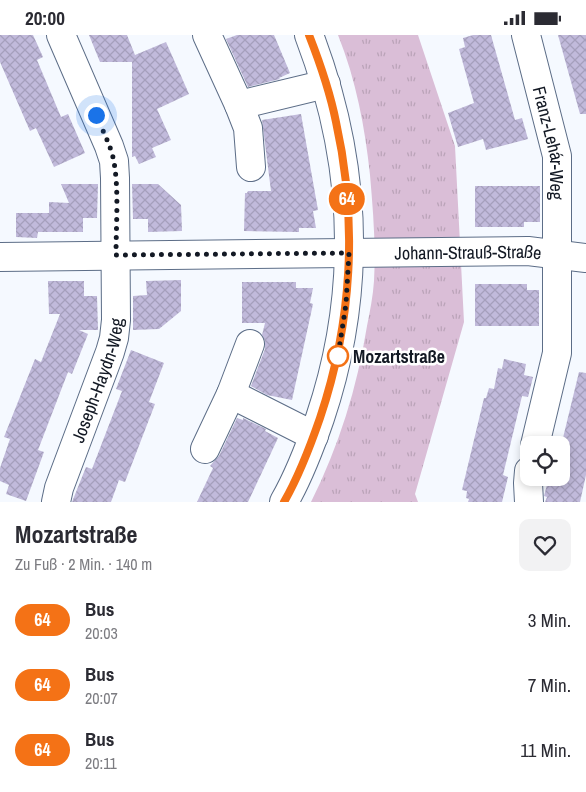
<!DOCTYPE html>
<html lang="de">
<head>
<meta charset="utf-8">
<style>
  :root { --surface:#fff; --page:#f2f2f3; --text:#2b2b33; --muted:#7c7c81 }
  body { margin:0; font-family:"Archivo Narrow",sans-serif; background:var(--page); color:var(--text); height:100vh; display:flex; flex-direction:column; font-size:19px; white-space:nowrap }
  * { box-sizing:border-box; margin:0 }
  p { font-size:16px; color:var(--muted) }
  .icon { flex:none; width:28px; height:28px; fill:none; stroke:currentColor; stroke-width:2; stroke-linecap:round; stroke-linejoin:round }
  .map { position:relative; height:467px; overflow:hidden }
  .details { display:flex; flex-direction:column; background:var(--surface); flex:1 }
  .details>* { flex:none }
  .badge { padding:0 10px; border-radius:16px; font-size:18px; line-height:32px }
  .fabs { position:absolute; left:520px; top:401px; display:grid; gap:10px }
  .fabs a { display:grid; place-items:center; width:50px; height:50px; border-radius:10px; background:var(--surface); box-shadow:0 2px 8px #0003; font-size:25px }
  .you { position:absolute; width:25px; height:25px; margin:-12px; border:4px solid #fff; border-radius:50%; background:#1a73e8; box-shadow:0 0 0 8px #1a73e833 }
  .map>.badge { position:absolute; translate:-50% -50%; box-shadow:0 0 0 2px #fff }
  .round { display:grid; place-items:center; flex:none; width:52px; height:52px; border-radius:10px; background:var(--page) }
  .summary { display:flex; align-items:center; justify-content:space-between; height:85px; padding:0 15px }
  h1 { font-size:24px; font-weight:800; line-height:38px }
  ul { padding:0; list-style:none }
  li { display:flex; align-items:center; gap:15px; height:65px; padding:0 15px }
  li div { flex:1 }
  li b { display:block; font-size:19px }
  li em { font-style:normal }
  li .badge { min-width:55px; font-weight:700; text-align:center }
  .status { display:flex; justify-content:space-between; align-items:center; height:35px; padding:0 25px; background:var(--surface); direction:ltr }
  .status svg { height:14px; fill:currentColor }
  .map>svg:first-child { display:block }
  .grass { fill:url(#grass-tufts) }
  .building { fill:url(#building-cross-hatch) }
  .lines { fill:none; stroke-linecap:round; stroke-linejoin:round }
  .minor-casing { stroke:#5c6d87; stroke-width:30 }
  .minor { stroke:#fff; stroke-width:28 }
  .line-casing { stroke:#fff; stroke-width:11 }
  .line { stroke:#f47216; stroke-width:8 }
  .walk { stroke:#131924; stroke-width:5; stroke-dasharray:0 9 }
  .stop-dot { fill:#fff; stroke:#f47216; stroke-width:2.5 }
  .labels { text-anchor:middle; dominant-baseline:central; stroke-width:5; stroke-linejoin:round; paint-order:stroke }
  .street-label { font-size:18px; fill:#131924; stroke:#fff }
  .stop-label { font-size:18px; font-weight:bold; fill:#131924; stroke:#fff; text-anchor:start }
</style>
</head>
<body>
<div class="status"><b>20:00</b><svg viewBox="0 0 49 12"><path d="M0 12V9h3v3zM5 12V6h3v6zM10 12V3h3v9zM15 12V0h3v12zM26 1h20v11H26zM47 4h2v5h-2z"/></svg></div>
<div class="map">
<svg width="586" height="467" viewBox="0 0 586 467">
  <defs>
    <pattern id="grass-tufts" width="24" height="20" patternUnits="userSpaceOnUse" patternTransform="scale(1.25)"><rect width="24" height="20" fill="#dabed7"/><path d="M3 7l-1-3M5 7V3M7 7l1-3M15 17l-1-3M17 17v-4M19 17l1-3" fill="none" stroke="#baa3b8"/></pattern>
    <pattern id="building-cross-hatch" width="8" height="8" patternUnits="userSpaceOnUse" patternTransform="scale(1.25)"><rect width="8" height="8" fill="#c1badb"/><path d="M0 0l8 8M0 8l8-8" fill="none" stroke="#a59fbc"/></pattern>
  </defs>
  <rect width="100%" height="100%" fill="#f5f9ff"/>
  <path class="grass" d="M338,0H418L455,111L464,287L415,459L418,467H311C339,411 357,353 367,291C370,276 373,261 374,246C376,210 373,175 370,140C365,92 356,45 338,0Z"/>
  <g class="building">
    <polygon points="0,0 33,0 43,22 37,25 61,82 68,79 85,118 54,132 36,93 30,96 0,27"/>
    <polygon points="89,0 127,0 135,20 166,7 189,59 157,74 171,105 152,113 156,122 139,129 135,121 132,122 132,27 100,27"/>
    <polygon points="237,0 274,0 290,38 279,43 280,44 248,52 226,4"/>
    <polygon points="473,0 491,0 515,85 522,83 528,104 486,115 483,104 458,112 448,78 474,68 459,14 465,12 463,3"/>
    <polygon points="558,0 586,0 586,79 580,79"/>
    <polygon points="301,79 318,175 313,176 316,193 299,193 299,197 244,196 245,158 247,158 248,156 271,156 262,85"/>
    <polygon points="61,149 98,149 97,183 83,183 83,197 38,197 37,203 16,202 16,178 49,178 49,167 69,168"/>
    <polygon points="132,149 158,149 181,170 182,196 148,197 148,184 133,184"/>
    <polygon points="475,151 540,151 540,187 524,187 524,192 475,192"/>
    <polygon points="181,245 181,276 159,294 133,295 133,261 147,260 146,246"/>
    <polygon points="48,246 84,246 84,261 97,261 98,295 79,295 88,299 72,339 68,337 38,415 44,417 26,466 6,459 9,450 0,446 0,433 10,404 4,402 35,324 41,327 60,279 49,279"/>
    <polygon points="242,247 296,247 296,253 313,253 310,268 313,269 292,365 267,360 251,351 265,314 265,306 262,300 265,288 242,288"/>
    <polygon points="475,249 527,249 527,255 539,255 539,291 475,291"/>
    <polygon points="131,315 164,328 149,367 155,369 125,447 119,445 111,467 72,467 86,432 92,434 122,356 116,354"/>
    <polygon points="504,324 526,329 524,340 533,342 528,362 522,361 503,440 508,442 502,467 468,467 469,464 466,463 467,456 462,455 484,363 486,363 489,353 494,354 498,333 502,334"/>
    <polygon points="579,337 586,338 586,440 580,467 545,467 547,462 544,461 549,442 561,442 561,411"/>
    <polygon points="237,383 243,385 243,383 266,394 265,396 278,403 248,467 197,467 213,433 210,431 219,421"/>
  </g>
  <g class="lines">
    <defs>
      <g id="minor">
        <polyline points="207,0 239,70 248,93 251,132"/>
        <path id="s1" d="M526,0L557,121V318L535,410"/>
        <polyline points="239,70 326,49"/>
        <path id="s2" d="M0,222L528,216L586,223"/>
        <polyline points="231,359 314,401"/>
        <polyline points="205,414 231,359 250,309"/>
        <polyline points="529,436 528,448 529,467"/>
        <path id="s3" d="M56,467L59,453L110,317L114,303L116,285L115,143L114,126L109,111L61,0"/>
        <path d="M284,467C299,441 310,412 320,383C363,255 357,126 309,0"/>
      </g>
    </defs>
    <use href="#minor" class="minor-casing"/>
    <use href="#minor" class="minor"/>
  </g>
  <g class="lines">
    <defs>
      <path id="line" d="M284,467C299,441 310,412 320,383C352,288 358,186 336,87C330,57 320,28 309,0"/>
    </defs>
    <use href="#line" class="line-casing"/>
    <use href="#line" class="line"/>
    <path class="walk" d="M96,80C102,95 111,110 114,127C119,156 116,191 116,220L349,218L346,269L338,321"/>
  </g>
  <circle class="stop-dot" cx="338" cy="321" r="10"/>
  <g class="labels">
    <g class="street-label">
      <text stroke="none"><textPath href="#s1" startOffset="111">Franz-Lehár-Weg</textPath></text>
      <text stroke="none"><textPath href="#s2" startOffset="468">Johann-Strauß-Straße</textPath></text>
      <text stroke="none"><textPath href="#s3" startOffset="129">Joseph-Haydn-Weg</textPath></text>
    </g>
    <g class="stop-label">
      <text x="353" y="321">Mozartstraße</text>
    </g>
  </g>
</svg>
<div class="fabs">
<a><svg class="icon" aria-label="locate" viewBox="0 0 24 24"><circle cx="12" cy="12" r="6"/><path d="M12 2v4M12 18v4M2 12h4M18 12h4"/></svg></a>
</div>
<div class="you" style="left:96px;top:80px"></div>
<b class="badge" style="left:347px;top:164px;background:#f47216;color:#fff">64</b>
</div>
<section class="details">
<div class="summary"><div><h1>Mozartstraße</h1><p>Zu Fuß · 2 Min. · 140 m</p></div><a class="round"><svg class="icon" aria-label="heart" viewBox="0 0 24 24"><path d="M12 20l-8-8c-3-5 5-10 8-4 3-6 11-1 8 4z"/></svg></a></div>
<ul>
<li><span class="badge" style="background:#f47216;color:#fff">64</span><div><b>Bus</b><p>20:03</p></div><em>3 Min.</em></li>
<li><span class="badge" style="background:#f47216;color:#fff">64</span><div><b>Bus</b><p>20:07</p></div><em>7 Min.</em></li>
<li><span class="badge" style="background:#f47216;color:#fff">64</span><div><b>Bus</b><p>20:11</p></div><em>11 Min.</em></li>
</ul>
</section>
</body>
</html>
